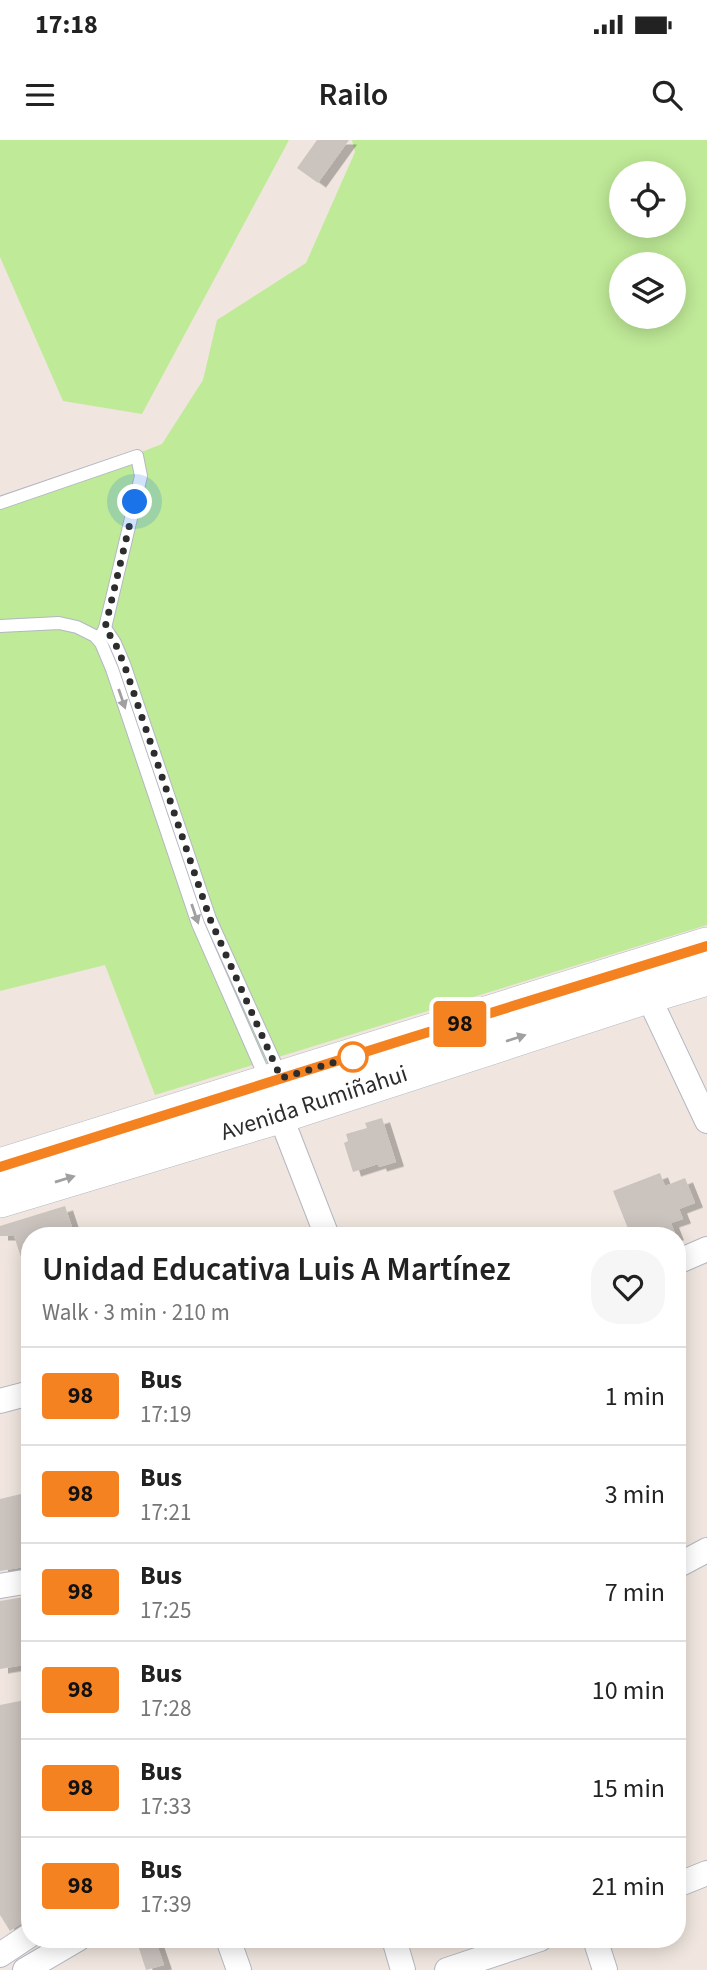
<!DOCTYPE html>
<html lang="en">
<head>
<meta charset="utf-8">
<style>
  :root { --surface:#fff; --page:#f6f6f6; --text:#222; --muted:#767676; --line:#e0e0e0 }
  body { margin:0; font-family:"Source Sans 3",sans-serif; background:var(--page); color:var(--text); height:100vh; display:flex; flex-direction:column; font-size:26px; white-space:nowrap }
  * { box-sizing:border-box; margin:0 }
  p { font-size:23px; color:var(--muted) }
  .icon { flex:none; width:38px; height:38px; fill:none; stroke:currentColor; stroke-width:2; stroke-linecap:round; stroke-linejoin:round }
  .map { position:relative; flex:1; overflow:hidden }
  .drawer { position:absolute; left:21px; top:1087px; width:665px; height:721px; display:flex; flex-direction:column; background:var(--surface); border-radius:28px; box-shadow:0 4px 18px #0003 }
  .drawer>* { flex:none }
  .badge { padding:0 14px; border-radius:5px; font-size:24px; line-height:46px }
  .controls { position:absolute; left:609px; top:21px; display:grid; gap:14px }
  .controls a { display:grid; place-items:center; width:77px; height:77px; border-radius:50%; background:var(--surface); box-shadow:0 4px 18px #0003; font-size:35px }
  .you { position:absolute; width:35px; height:35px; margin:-18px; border:5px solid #fff; border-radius:50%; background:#1a73e8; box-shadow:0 0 0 10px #1a73e833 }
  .map>.badge { position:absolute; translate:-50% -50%; box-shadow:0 0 0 4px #fff }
  .round { display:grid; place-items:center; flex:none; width:74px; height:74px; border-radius:28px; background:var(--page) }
  .overview { display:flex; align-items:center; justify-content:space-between; height:119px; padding:0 21px }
  h1 { font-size:33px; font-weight:600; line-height:52px }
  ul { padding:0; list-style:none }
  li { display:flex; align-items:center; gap:21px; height:98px; padding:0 21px; border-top:2px solid var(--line) }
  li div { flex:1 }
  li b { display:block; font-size:26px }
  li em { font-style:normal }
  li .badge { min-width:77px; font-weight:700; text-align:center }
  .status { display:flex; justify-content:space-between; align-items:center; height:49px; padding:0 35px; background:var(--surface); direction:ltr }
  .status svg { height:19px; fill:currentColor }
  header { display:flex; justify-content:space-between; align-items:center; height:91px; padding:0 21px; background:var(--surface); font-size:32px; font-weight:600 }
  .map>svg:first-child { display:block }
  .green { fill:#bfea97; fill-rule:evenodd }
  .building { fill:#cbc3be; filter:url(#shadow) }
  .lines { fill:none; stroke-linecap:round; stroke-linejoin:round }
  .lane-casing { stroke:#b3b7c2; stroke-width:14 }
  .street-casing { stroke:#b3b7c2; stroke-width:26 }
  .secondary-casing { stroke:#b3b7c2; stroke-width:38 }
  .lane { stroke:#fff; stroke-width:12 }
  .street { stroke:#fff; stroke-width:24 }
  .secondary { stroke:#fff; stroke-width:37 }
  .oneway { fill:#a0a0a0 }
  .line-casing { stroke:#fff; stroke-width:16 }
  .line { stroke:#f58220; stroke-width:10 }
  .walk { stroke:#2d2d2d; stroke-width:7; stroke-dasharray:0 12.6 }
  .stop-dot { fill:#fff; stroke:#f58220; stroke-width:3.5 }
  .labels { text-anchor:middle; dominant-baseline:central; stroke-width:6; stroke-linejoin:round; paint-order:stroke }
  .street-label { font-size:24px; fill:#2d2d2d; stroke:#fff }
</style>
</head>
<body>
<div class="status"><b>17:18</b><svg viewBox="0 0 49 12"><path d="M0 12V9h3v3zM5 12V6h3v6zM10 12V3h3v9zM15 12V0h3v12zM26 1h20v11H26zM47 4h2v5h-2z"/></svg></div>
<header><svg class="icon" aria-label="menu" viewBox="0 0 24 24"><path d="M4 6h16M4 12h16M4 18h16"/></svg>Railo<svg class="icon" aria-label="search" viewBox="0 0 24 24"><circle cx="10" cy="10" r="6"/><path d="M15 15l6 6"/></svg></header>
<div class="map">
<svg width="707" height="1830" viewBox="0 0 707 1830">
  <defs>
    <filter id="shadow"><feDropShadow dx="8" dy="4.5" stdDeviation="0" flood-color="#0004"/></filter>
  </defs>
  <rect width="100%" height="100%" fill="#f0e6df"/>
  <g class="green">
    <polygon points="0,0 289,0 142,274 63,261 0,117"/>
    <path d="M352,0H707V785L155,955L105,825L0,851V367L162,304L203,240L217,180L306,123L355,12ZM621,33H674V86H621ZM621,124H674V177H621Z"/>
  </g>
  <g class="building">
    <polygon points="317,0 349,0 318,43 297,28"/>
    <polygon points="382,978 396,1022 379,1027 378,1024 353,1032 344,1003 348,1001 346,994 367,988 365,983"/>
    <polygon points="660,1033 665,1046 685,1038 695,1063 679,1069 683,1079 671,1083 676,1096 631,1096 613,1051"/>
    <polygon points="65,1066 75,1096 30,1096 30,1132 26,1132 14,1096 0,1096 0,1086"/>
    <polygon points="25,1353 30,1386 30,1426 0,1431 0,1359"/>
    <polygon points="30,1456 30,1524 0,1529 0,1461"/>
    <polygon points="30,1559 30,1780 22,1783 10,1791 0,1775 0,1565"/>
    <polygon points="136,1799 155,1799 164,1825 146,1830"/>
  </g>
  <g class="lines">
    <defs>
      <g id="lane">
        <polyline points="0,363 137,316 141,336 105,488 102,494"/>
        <polyline points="0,486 59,483 77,487 95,496 101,503 112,529 198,784 266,939"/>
        <polyline points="105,488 115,503 124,524 210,779 280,934"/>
      </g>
      <g id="street">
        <polyline points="642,843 707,981"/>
        <polyline points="275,962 327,1096"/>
        <polyline points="677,1122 707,1109"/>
        <polyline points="0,1261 30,1253"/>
        <polyline points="677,1426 707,1410"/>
        <polyline points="0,1446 30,1441"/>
        <polyline points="677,1745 707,1733"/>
        <polyline points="228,1799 239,1830"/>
        <polyline points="394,1799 403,1830"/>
        <polyline points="595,1799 605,1830"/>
        <polyline points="0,1815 30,1795"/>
        <polyline points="25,1830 78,1799"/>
        <polyline points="447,1830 540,1799"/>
      </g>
      <g id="secondary">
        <path d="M0,1027C235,952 471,879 707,806"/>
        <polyline points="0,1059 279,975 647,855 707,837"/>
      </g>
    </defs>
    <use href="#lane" class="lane-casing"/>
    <use href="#street" class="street-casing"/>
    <use href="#secondary" class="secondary-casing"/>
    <use href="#lane" class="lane"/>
    <use href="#street" class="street"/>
    <use href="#secondary" class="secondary"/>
  </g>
  <defs><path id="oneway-solid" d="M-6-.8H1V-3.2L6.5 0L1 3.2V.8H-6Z" transform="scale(1.75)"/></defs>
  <g class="oneway">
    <use href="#oneway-solid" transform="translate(122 559) rotate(71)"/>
    <use href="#oneway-solid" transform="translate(195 774) rotate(71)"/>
    <use href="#oneway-solid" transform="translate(516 898) rotate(-18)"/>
    <use href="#oneway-solid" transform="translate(65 1039) rotate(-17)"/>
  </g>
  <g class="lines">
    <defs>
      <path id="line" d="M0,1027C235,953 471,878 707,806"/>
    </defs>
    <use href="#line" class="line-casing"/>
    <use href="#line" class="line"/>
    <polyline class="walk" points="135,362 105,488 115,503 124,524 210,779 281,938 353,917"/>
  </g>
  <circle class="stop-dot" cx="353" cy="917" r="14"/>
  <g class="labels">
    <g class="street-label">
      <text transform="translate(314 963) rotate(-18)">Avenida Rumiñahui</text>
    </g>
  </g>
</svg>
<div class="controls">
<a><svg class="icon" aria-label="locate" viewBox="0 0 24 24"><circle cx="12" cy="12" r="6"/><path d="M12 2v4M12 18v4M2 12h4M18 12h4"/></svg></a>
<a><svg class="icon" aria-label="layers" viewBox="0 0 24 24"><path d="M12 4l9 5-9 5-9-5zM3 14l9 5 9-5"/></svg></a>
</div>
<div class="you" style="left:135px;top:362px"></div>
<b class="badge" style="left:460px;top:884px;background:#f58220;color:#111">98</b>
<section class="drawer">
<div class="overview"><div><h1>Unidad Educativa Luis A Martínez</h1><p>Walk · 3 min · 210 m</p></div><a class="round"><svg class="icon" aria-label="heart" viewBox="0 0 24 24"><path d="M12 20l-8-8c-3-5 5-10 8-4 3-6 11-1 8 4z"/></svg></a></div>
<ul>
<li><span class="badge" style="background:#f58220;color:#111">98</span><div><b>Bus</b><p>17:19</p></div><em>1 min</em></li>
<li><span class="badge" style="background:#f58220;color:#111">98</span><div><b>Bus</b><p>17:21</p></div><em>3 min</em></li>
<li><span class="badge" style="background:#f58220;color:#111">98</span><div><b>Bus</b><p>17:25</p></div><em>7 min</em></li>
<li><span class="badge" style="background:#f58220;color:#111">98</span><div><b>Bus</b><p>17:28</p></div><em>10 min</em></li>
<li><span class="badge" style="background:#f58220;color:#111">98</span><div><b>Bus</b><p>17:33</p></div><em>15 min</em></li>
<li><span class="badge" style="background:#f58220;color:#111">98</span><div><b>Bus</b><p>17:39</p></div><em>21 min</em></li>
</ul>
</section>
</div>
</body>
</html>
